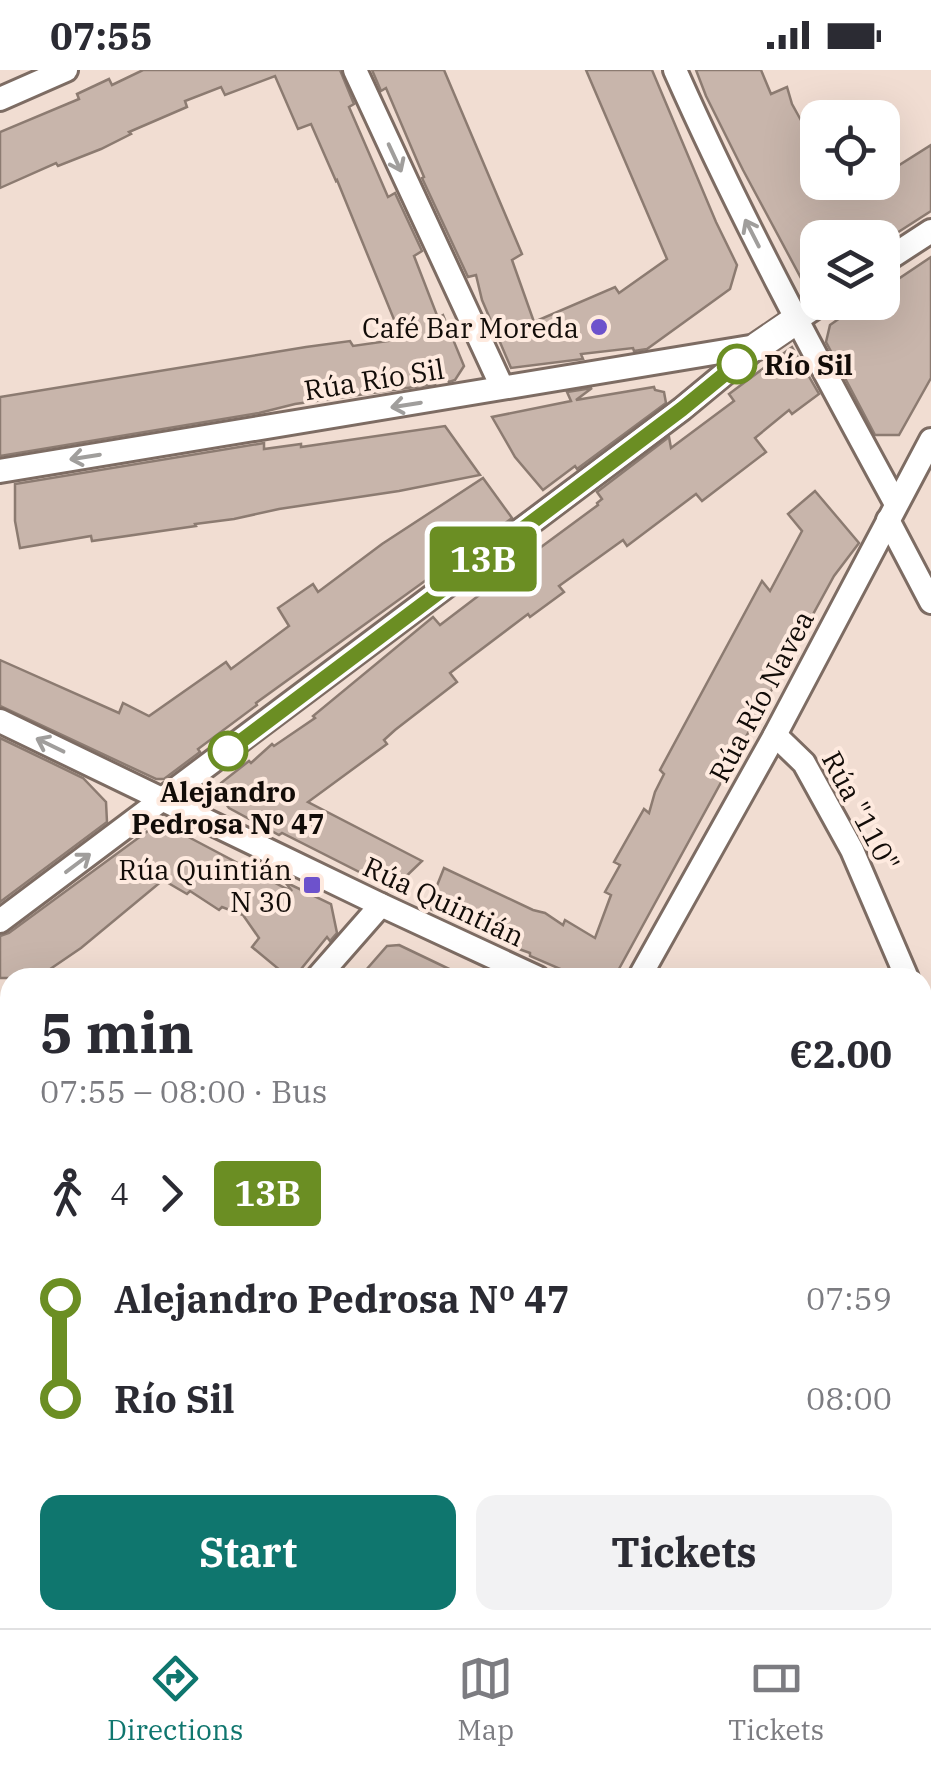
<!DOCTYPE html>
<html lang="en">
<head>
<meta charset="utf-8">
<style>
  :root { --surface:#fff; --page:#f2f2f3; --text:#2b2b33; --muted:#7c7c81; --line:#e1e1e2; --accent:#0f766e }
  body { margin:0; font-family:"IBM Plex Serif",serif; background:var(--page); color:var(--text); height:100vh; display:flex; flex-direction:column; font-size:38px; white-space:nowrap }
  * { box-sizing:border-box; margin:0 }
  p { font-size:32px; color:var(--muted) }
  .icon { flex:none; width:55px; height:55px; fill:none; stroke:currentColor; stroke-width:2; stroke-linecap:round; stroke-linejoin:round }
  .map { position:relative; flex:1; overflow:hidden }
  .panel { position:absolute; left:0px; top:898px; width:932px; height:662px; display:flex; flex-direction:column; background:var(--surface); border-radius:30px 30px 0 0; box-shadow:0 10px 40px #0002 }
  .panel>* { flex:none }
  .badge { padding:0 20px; border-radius:8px; font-size:35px; line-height:65px }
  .tools { position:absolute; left:800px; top:30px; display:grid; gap:20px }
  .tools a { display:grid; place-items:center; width:100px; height:100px; border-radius:20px; background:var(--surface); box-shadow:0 10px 40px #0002; font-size:50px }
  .map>.badge { position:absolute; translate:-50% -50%; box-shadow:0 0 0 5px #fff }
  .legs { display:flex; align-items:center; gap:15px; height:110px; padding:0 40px; font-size:32px }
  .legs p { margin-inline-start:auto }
  .head { display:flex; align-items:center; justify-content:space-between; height:170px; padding:0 40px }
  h1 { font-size:55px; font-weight:700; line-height:75px }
  .cta { display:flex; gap:20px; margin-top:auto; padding:20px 40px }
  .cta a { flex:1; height:115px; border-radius:20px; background:var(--accent); color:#fff; font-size:40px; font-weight:700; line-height:115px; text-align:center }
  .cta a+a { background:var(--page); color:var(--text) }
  ul { padding:0 40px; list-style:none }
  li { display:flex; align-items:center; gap:35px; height:100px; font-size:38px }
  li i { display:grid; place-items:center; width:15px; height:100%; margin:0 12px; background:currentColor }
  li i::after { content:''; width:25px; height:25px; margin:-12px; border:8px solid; border-radius:50%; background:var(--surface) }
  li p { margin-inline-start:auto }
  li:first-child i { background:linear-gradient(#0000 50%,currentColor 0) }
  li:last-child i { background:linear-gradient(currentColor 50%,#0000 0) }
  .status { display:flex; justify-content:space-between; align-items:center; height:70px; padding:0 50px; background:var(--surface); direction:ltr }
  .status svg { height:28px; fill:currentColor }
  .menu { display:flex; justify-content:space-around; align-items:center; height:140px; border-top:2px solid var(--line); background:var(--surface); font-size:28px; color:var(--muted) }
  .menu a { display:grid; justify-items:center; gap:5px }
  .menu .active { color:var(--accent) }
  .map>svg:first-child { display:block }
  .building { fill:#c8b5ab; stroke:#8c7b71; stroke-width:2.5 }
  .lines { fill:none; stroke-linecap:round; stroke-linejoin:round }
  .minor-casing { stroke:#7d6c63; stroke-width:28 }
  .tertiary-casing { stroke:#7d6c63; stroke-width:32 }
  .minor { stroke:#fff; stroke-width:22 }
  .tertiary { stroke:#fff; stroke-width:28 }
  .oneway { stroke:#a09e9c }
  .line-1-casing { stroke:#fff; stroke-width:22 }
  .line-1 { stroke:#6b8e23; stroke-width:15 }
  .poi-dot { fill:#6d52cc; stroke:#feeadf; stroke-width:4 }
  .stop-1-dot { fill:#fff; stroke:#6b8e23; stroke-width:5 }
  .labels { text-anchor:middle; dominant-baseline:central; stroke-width:8; stroke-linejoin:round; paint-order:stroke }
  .poi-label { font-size:28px; fill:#120c08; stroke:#feeadf; text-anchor:end }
  .stop-label { font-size:28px; font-weight:bold; fill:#120c08; stroke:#feeadf; text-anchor:start }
  .street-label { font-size:28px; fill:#120c08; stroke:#feeadf }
</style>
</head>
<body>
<div class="status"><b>07:55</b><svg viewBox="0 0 49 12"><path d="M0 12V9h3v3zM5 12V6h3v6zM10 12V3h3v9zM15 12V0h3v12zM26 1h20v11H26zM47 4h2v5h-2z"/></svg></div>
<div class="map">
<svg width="931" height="1558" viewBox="0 0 931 1558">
  <rect width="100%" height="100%" fill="#f1ddd2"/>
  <g class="building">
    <polygon points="143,0 340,0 354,34 349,37 388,127 395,123 422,181 414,186 438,248 443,245 464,296 455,310 449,312 444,306 435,314 295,334 259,343 0,386 0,327 306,277 350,271 353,276 402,269 337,110 336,111 311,54 298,59 275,6 225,25 221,17 185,31 187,37 129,62 131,64 101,79 58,96 56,93 0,118 0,62 79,29 77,24 109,9 112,15"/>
    <polygon points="372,0 444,0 522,184 512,190 534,252 615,217 619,223 667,189 586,0 652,0 716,152 737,195 730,219 647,279 634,281 633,278 581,284 583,289 511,298 482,230 476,205 468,207 422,108 424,107 386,18 381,21"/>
    <polygon points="696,0 761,0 771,24 787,17 792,34 818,81 818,112 882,112 882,106 931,75 931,141 889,168 818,168 818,218 809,223 743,100 706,26"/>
    <polygon points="931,187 931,308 899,365 875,365 826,272 830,255 863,232 882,232 882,220"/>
    <polygon points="792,277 819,324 792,344 789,340 755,368 766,382 702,431 696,424 627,476 623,470 559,516 564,522 530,547 528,544 450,603 457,612 395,660 384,670 387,674 308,732 422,791 393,819 282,763 279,765 229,738 223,730 221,713 249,691 251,693 272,674 274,676 315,648 313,646 433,547 440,555 503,507 509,501 502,493 530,472 537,480 598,435 597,433 602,429 597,422 669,367 671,378 734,331 729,324"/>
    <polygon points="654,317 655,320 664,322 666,333 577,399 575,396 543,420 515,387 492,347 571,331 567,322 592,318 576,330"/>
    <polygon points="445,356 480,405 399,421 279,439 234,449 195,454 196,456 92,471 91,466 20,478 15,451 15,414 264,373 264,379 301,374 301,377"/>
    <polygon points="483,408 512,448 482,470 480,469 429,508 256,633 257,635 198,679 200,682 164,709 156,709 0,636 0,590 119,643 123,633 149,646 226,592 231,599 289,556 278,538 313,514 318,522 382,474"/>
    <polygon points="815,421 859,473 834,506 614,908 581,908 530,886 530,883 516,878 517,875 428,838 444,798 533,840 545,843 563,855 565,850 595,868 611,825 605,822 620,795 614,792 644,739 649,743 655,722 664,704 660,700 762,511 770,521 802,461 788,444"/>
    <polygon points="0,668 83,708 106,732 107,752 0,832"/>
    <polygon points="160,752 285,818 292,821 285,812 331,834 337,863 330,871 327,867 297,904 290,902 287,906 252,877 259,868 243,845 222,837 219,840 190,821 187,824 163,810 81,878 37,908 0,908 0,866 9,863"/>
    <polygon points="399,875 468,908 359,908 387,876"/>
  </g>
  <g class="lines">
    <defs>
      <g id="minor">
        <polyline points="355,0 502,317"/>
        <path d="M675,0C741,149 818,291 896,434"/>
        <polyline points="0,29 66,0"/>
        <polyline points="882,193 931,161"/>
        <polyline points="796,250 823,232"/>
        <polyline points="0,401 756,276"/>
        <polyline points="888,450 931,532"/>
        <polyline points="0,651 381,835 538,908"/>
        <polyline points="775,665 804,693 852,780 907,908"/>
        <polyline points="0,851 682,339 758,276"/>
        <polyline points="317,908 381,835"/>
        <polyline points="639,908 775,665 931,370"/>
        <polyline points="922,936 931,953"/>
        <polyline points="922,1080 931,1064"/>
        <polyline points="0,1269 10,1258"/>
        <polyline points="922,1373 931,1371"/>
        <polyline points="41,1558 49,1550"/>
        <polyline points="254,1558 260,1550"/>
        <polyline points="643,1558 648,1550"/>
      </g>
      <polyline id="tertiary" points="758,276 796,250"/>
    </defs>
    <use href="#minor" class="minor-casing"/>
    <use href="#tertiary" class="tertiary-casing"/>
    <use href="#minor" class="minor"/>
    <use href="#tertiary" class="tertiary"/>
  </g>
  <defs><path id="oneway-shaft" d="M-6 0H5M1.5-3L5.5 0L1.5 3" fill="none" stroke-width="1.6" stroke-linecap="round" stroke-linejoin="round" transform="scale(2.5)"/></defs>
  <g class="oneway">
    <use href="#oneway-shaft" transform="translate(395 88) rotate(65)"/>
    <use href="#oneway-shaft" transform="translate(752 163) rotate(-117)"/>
    <use href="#oneway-shaft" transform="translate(406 335) rotate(171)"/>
    <use href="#oneway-shaft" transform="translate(85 387) rotate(171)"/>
    <use href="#oneway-shaft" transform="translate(50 675) rotate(-154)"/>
    <use href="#oneway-shaft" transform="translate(78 793) rotate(-37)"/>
  </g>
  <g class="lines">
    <defs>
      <polyline id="line-1" points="228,681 682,339 737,294"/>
    </defs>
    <use href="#line-1" class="line-1-casing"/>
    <use href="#line-1" class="line-1"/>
  </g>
  <g class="poi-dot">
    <circle cx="599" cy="257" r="10"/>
    <rect x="302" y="805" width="20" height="20" rx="5"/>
  </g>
  <g class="stop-1-dot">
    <circle cx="737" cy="294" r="18"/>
    <circle cx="228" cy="681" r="18"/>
  </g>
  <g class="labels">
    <g class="poi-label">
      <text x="579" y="257">Café Bar Moreda</text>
      <text x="292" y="799">Rúa Quintián<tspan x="292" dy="32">N 30</tspan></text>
    </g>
    <g class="stop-label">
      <text x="764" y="294">Río Sil</text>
      <text x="228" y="721" text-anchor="middle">Alejandro<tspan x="228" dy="32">Pedrosa Nº 47</tspan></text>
    </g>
    <g class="street-label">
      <text transform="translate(374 309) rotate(-9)">Rúa Río Sil</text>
      <text transform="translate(761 626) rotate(-62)">Rúa Río Navea</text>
      <text transform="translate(861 741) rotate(62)">Rúa "110"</text>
      <text transform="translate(444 831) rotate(25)">Rúa Quintián</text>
    </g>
  </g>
</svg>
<div class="tools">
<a><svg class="icon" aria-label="locate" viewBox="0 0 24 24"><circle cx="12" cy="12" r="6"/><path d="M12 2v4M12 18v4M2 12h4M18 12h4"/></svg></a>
<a><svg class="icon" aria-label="layers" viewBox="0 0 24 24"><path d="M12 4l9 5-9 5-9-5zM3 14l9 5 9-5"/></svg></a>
</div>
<b class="badge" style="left:483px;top:489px;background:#6b8e23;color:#fff">13B</b>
<section class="panel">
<div class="head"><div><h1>5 min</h1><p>07:55 – 08:00 · Bus</p></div><b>€2.00</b></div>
<div class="legs"><svg class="icon" aria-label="walk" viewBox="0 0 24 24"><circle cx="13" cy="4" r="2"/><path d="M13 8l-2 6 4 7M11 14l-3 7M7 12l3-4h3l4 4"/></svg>4<svg class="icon" aria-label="forward" viewBox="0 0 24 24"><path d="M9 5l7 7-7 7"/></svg><b class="badge" style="background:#6b8e23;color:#fff">13B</b></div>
<ul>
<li><i style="color:#6b8e23"></i><b>Alejandro Pedrosa Nº 47</b><p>07:59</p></li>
<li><i style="color:#6b8e23"></i><b>Río Sil</b><p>08:00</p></li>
</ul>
<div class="cta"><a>Start</a><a>Tickets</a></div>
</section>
</div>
<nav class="menu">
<a class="active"><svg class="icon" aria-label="directions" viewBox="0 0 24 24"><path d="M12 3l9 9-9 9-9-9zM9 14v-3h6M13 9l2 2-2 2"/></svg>Directions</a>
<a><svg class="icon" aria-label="map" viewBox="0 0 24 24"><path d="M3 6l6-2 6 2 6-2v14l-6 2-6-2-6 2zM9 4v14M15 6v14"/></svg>Map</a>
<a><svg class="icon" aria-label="tickets" viewBox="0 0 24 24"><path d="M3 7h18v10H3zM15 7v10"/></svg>Tickets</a>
</nav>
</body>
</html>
